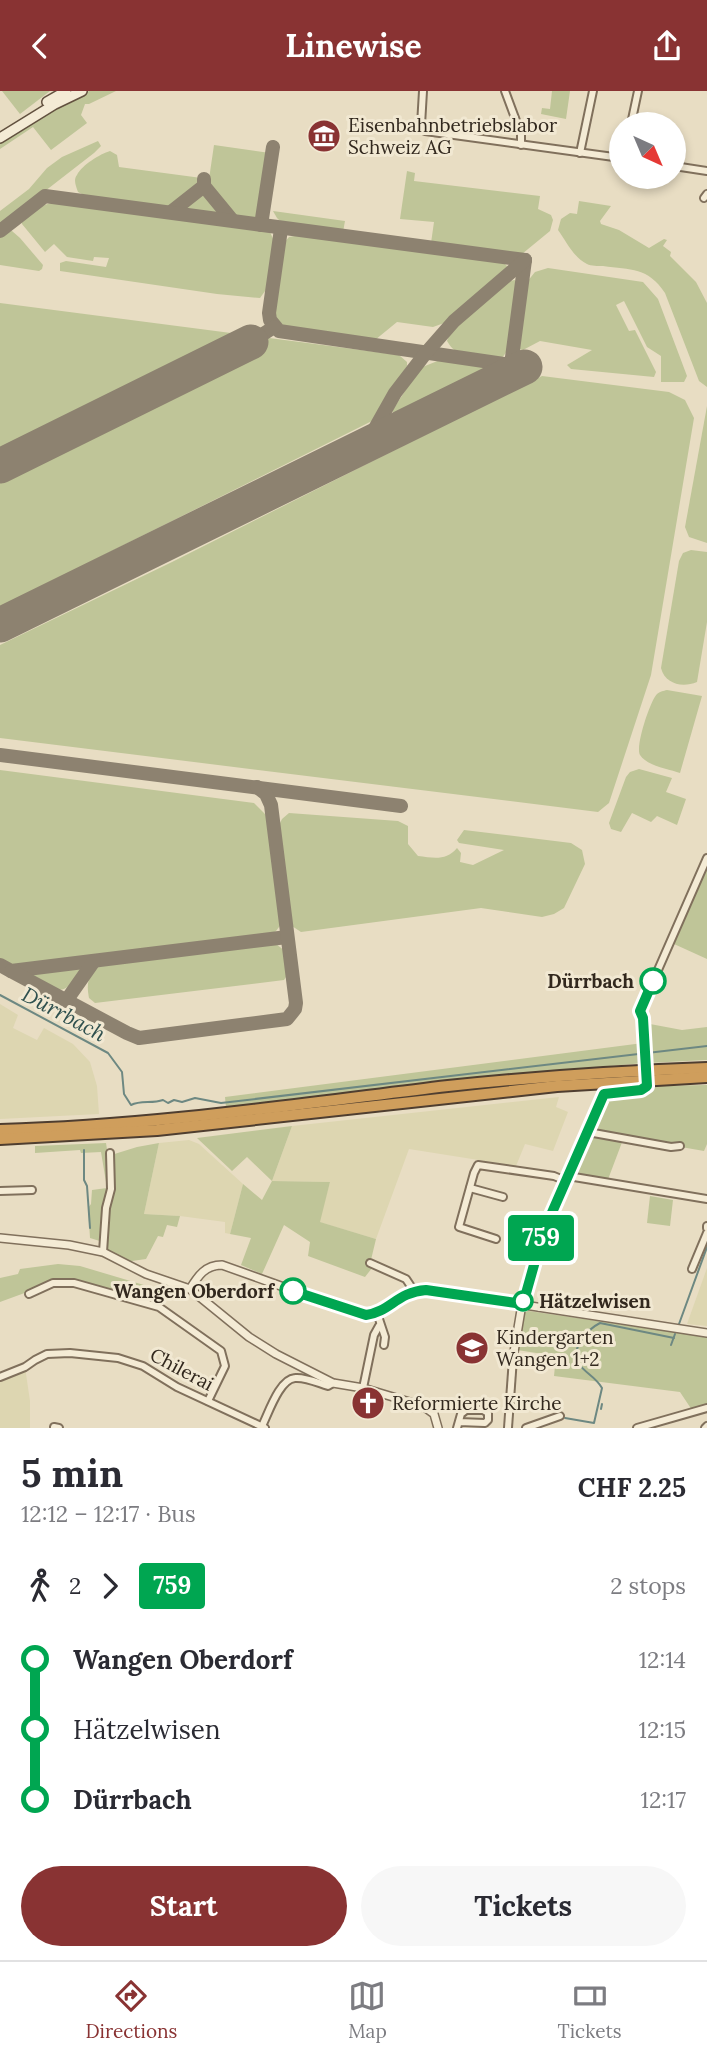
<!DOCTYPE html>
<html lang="en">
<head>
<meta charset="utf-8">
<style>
  :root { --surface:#fff; --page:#f7f7f7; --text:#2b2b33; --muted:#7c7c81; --line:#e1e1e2; --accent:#893333 }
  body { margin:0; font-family:Lora,serif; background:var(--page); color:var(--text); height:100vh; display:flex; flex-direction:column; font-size:26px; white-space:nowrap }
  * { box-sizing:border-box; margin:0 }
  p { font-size:23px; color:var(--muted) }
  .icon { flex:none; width:38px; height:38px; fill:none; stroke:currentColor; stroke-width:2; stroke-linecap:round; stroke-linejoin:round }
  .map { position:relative; height:1337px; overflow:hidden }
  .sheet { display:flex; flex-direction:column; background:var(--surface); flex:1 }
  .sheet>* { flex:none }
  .badge { padding:0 14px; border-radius:5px; font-size:24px; line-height:46px }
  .needle { width:46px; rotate:136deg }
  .buttons { position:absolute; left:609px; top:21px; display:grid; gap:14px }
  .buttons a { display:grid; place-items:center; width:77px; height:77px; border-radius:50%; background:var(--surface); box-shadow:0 4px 10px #0003; font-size:35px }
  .map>.badge { position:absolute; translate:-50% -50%; box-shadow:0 0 0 4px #fff }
  .legs { display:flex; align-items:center; gap:10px; height:77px; padding:0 21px; font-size:23px }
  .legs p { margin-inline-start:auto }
  .head { display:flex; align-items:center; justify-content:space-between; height:119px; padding:0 21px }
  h1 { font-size:38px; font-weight:700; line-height:52px }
  .button { display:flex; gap:14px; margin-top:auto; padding:14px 21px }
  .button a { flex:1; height:80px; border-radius:42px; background:var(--accent); color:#fff; font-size:28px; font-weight:700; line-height:80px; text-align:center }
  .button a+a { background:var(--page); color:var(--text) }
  ul { padding:0 21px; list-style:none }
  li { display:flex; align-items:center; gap:24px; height:70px; font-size:26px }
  li i { display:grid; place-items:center; width:10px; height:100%; margin:0 9px; background:currentColor }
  li i::after { content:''; width:18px; height:18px; margin:-9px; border:5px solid; border-radius:50%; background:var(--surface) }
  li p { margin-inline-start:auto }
  li:first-child i { background:linear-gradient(#0000 50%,currentColor 0) }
  li:last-child i { background:linear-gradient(currentColor 50%,#0000 0) }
  header { display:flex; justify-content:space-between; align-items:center; height:91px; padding:0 21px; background:var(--accent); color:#fff; font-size:32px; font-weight:700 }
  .tab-bar { display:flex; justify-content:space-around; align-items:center; height:98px; border-top:2px solid var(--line); background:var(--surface); font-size:19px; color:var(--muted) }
  .tab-bar a { display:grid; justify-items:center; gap:4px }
  .tab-bar .selected { color:var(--accent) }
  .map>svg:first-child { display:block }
  .farmland { fill:#ddd6b1 }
  .green { fill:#bfc598 }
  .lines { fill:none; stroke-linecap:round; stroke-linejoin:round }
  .stream { stroke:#6d8882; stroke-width:2 }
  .taxiway { stroke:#8d8270; stroke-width:14 }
  .runway { stroke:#8d8270; stroke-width:35 }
  .minor-casing { stroke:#80705c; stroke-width:10 }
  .tertiary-casing { stroke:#80705c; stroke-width:10 }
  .secondary-casing { stroke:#62513f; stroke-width:12 }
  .motorway-casing { stroke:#4f3e30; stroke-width:14 }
  .minor { stroke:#f4ebd5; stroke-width:6 }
  .tertiary { stroke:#f4ebd5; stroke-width:7 }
  .secondary { stroke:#f4ebd5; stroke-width:9 }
  .motorway { stroke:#cf9e5c; stroke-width:10 }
  .line-1-casing { stroke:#fff; stroke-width:16 }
  .line-1 { stroke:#00a651; stroke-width:10 }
  .stop-1-dot { fill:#fff; stroke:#00a651; stroke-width:3.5 }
  .labels { text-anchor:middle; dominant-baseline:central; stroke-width:6; stroke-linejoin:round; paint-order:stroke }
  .poi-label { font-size:19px; fill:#32281e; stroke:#f1e8d2; text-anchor:start }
  .stop-label { font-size:19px; font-weight:bold; fill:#32281e; stroke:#f1e8d2; text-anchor:end }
  .street-label { font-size:19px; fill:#32281e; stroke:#f1e8d2 }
  .water-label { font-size:21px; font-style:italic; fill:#2f504e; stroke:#f1e8d2 }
</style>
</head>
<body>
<header><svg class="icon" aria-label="back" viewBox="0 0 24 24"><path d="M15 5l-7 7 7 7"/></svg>Linewise<svg class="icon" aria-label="share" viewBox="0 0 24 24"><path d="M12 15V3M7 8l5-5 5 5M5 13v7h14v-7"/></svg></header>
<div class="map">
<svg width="707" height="1337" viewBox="0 0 707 1337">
  <rect width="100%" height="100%" fill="#e8ddc3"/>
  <g class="farmland">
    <polygon points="0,913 18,924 13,937 37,949 44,937 73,953 90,971 97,995 99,1023 0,1028"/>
    <polygon points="559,1006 556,1016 568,1021 553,1060 525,1053 516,1075 409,1058 376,1148 319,1131 330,1091 272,1090 292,1035"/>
    <polygon points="189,1049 199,1053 243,1093 230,1143 225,1142 225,1131 180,1125 144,1123 159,1052"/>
    <polygon points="707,1177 707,1235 687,1233"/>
    <polygon points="25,1276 30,1310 30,1337 0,1337 0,1286"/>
  </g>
  <g class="green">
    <polygon points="2,0 50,0 20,23"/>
    <polygon points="89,0 116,0 89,13 85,13 81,24 87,32 51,59 33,36 0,58 0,53 28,33"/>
    <polygon points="552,0 570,0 566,28 541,23 542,17 550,18"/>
    <polygon points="98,50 101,55 94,62 0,135 0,120 29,98 47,77 62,66"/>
    <path d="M214,54L270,62L262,120L256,126H237L90,107L78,101C76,95 73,89 77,84C82,74 100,63 110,60L117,64L119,76L209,88Z"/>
    <polygon points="407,80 415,82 414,90 540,105 538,118 551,124 553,129 550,140 522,163 431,152 434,131 400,128"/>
    <path d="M63,110L262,138L270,141L274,150L268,196L260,207L217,203L60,180V172L66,170L106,176L109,167L94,166L93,170L67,166L54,153L45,161L22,133L21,128C35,117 45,112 63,110Z"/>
    <path d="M579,110L611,115L600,130L601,133L619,139L649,157L664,148L667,149L663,155L671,161L670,165L696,191L707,212V296L699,290L665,202C648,176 631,179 603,175C598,175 591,175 587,173C574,167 566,150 558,139L561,128L570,122L577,123Z"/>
    <polygon points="273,120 345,130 343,141 283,133 277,127"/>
    <polygon points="12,140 20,147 43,174 42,178 39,180 0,174 0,144 5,141"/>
    <polygon points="301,144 502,170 507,175 505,183 447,231 433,236 397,231 375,249 289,239 277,231 273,219 283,153 289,146"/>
    <polygon points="548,177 643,191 658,208 687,285 684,291 661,291 661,265 647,256 624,210 616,214 629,240 635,239 656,281 654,286 571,278 567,274 592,259 540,250 523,259 519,258 527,191 535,181"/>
    <path d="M515,189L518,194C516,209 514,260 501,267C493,271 482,267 474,265C461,263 454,262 447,250C452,232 497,191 515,189Z"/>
    <polygon points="0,212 399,264 407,271 407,275 372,330 0,516"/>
    <polygon points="440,269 484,275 486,277 396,324 392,320 420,277"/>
    <polygon points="542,285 669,301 685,309 694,327 651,584 609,712 598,721 0,647 0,554 172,471"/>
    <polygon points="707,315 707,452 689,446 685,436"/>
    <path d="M691,459L707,461V531L697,591C682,597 665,593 661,577L679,470L683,462Z"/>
    <path d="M667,599L702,605L680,682C669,678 647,675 640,664C635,656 650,610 657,603C661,600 663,600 667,599Z"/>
    <polygon points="639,678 672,687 666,701 686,708 677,734 657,725 651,731 632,722 621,741 611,738 609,732 626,686 630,681"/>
    <polygon points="0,679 254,712 268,726 282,832 276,840 270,844 42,873 10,873 0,869"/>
    <path d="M289,722L398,730L408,735V753L418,765C434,767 446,770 457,757L461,762L460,771L473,774L504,759L459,752L457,749L464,739L571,752L582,759L585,773L564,817L554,823L542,826L481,817L301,841L292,835L288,824L277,738L282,728Z"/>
    <polygon points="707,778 707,868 674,853"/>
    <path d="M266,852L276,853L285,860L288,883L284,889L95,912L89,907C86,891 88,883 102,873Z"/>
    <path d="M85,876C60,911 58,900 24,882Z"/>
    <polygon points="645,926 650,933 682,939 707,936 707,969 648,972"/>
    <polygon points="643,952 644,972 496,985 226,1017 225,1006"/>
    <polygon points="707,994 707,1053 704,1060 624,1046 607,1091 574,1081 607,1005 647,1002 653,995"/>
    <polygon points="292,1035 272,1090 330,1091 320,1131 376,1148 370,1173 372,1177 365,1186 308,1165 310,1151 284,1134 262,1183 241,1174 251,1147 230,1143 243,1093 262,1109 272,1090 247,1066 232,1080 197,1047"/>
    <polygon points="106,1052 108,1065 137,1056 159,1052 144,1123 180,1125 177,1136 167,1134 163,1146 158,1145 146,1168 132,1170 131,1174 103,1161 103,1151 90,1147 88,1117 91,1113 92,1099 107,1097 101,1061 81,1062 80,1059 35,1062 35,1055"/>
    <polygon points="650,1105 673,1109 670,1135 647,1132"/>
    <polygon points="58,1173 80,1175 164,1200 160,1212 151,1208 76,1190 60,1189 0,1211 0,1187 18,1183 20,1178"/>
    <polygon points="522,1219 707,1246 707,1315 692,1319 680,1301 554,1285 556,1265 517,1259"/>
  </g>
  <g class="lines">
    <g class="stream">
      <path d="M0,904L108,962L122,981L124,1003L131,1014C141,1009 152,1013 163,1009L168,1012L174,1009L182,1011L195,1007L221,1012L707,955"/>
      <polyline points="84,1059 84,1089 87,1095 90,1137"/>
      <polyline points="679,1233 707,1156"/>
      <polyline points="671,1254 675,1243"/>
      <polyline points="601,1318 602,1313"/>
      <path d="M565,1327L594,1332L602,1297C596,1286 585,1282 579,1273C569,1258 588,1238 600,1232L674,1247"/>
    </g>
    <g class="taxiway">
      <polyline points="204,95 232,129"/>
      <polyline points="171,121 204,95 204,88"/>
      <polyline points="261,134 273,56"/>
      <polyline points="281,138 269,222 270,229 279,240 525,276"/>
      <polyline points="0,140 45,105 525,169"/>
      <polyline points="251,251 274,236"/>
      <polyline points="511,274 525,169"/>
      <polyline points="356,359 373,341 395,302 425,263 454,230 525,169"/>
      <polyline points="0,664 401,715"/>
      <polyline points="0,874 11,880 287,846"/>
      <polyline points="11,880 127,942 139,947 287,928 295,918 296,912 271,714 266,703 257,696"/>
      <polyline points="66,910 94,870"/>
    </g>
    <g class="runway">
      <polyline points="0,375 251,251"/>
      <polyline points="0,534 525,276"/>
    </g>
    <defs>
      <g id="minor">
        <polyline points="423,0 421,34 425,40 621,67"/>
        <polyline points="505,0 521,43 521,54"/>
        <polyline points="631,33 638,0"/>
        <polyline points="580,62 593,0"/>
        <polyline points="674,75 707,80"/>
        <polyline points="704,107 707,103"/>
        <polyline points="640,920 707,767"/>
        <polyline points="588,1041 671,1056 680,1055"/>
        <polyline points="568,1085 707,1108"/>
        <polyline points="470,1097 503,1106"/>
        <polyline points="0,1100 32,1099"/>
        <polyline points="707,1135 707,1137"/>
        <polyline points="496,1148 459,1136 474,1082 478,1074 554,1085 566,1090"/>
        <polyline points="103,1161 106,1117 111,1098 110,1062"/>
        <polyline points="370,1172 406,1188 414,1200"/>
        <polyline points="692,1178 707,1142"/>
        <polyline points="29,1203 53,1192 74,1192 159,1216 221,1260 225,1275 208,1310"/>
        <polyline points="522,1213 543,1142 604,1003"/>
        <polyline points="377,1222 385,1246 384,1254"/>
        <polyline points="0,1286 25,1276 35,1269 47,1263 70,1262 118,1267 143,1275 177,1296 265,1337"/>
        <polyline points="363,1297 374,1244 379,1235"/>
        <polyline points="54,1336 59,1337"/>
        <path d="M261,1337C268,1324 279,1288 295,1287C306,1286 318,1292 328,1295L333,1292"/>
        <polyline points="457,1337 461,1323 466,1319 483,1319 488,1322 488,1329 485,1332 459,1331"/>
        <polyline points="508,1337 513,1267"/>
        <polyline points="526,1337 560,1325"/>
        <polyline points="637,1337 707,1317"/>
        <polyline points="705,1337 707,1335"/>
      </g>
      <g id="tertiary">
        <polyline points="0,1147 69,1154 103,1161 146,1183 190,1198 249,1246 276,1263 333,1292 363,1297 423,1315 434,1323 438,1337"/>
        <path d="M190,1198C198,1185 205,1174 222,1174L362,1224L377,1222L403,1203L426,1199L707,1242"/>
        <polyline points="513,1267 522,1213"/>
      </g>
      <g id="secondary">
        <polyline points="47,11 66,0"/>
        <polyline points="0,47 55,13 82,0"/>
      </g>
      <g id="motorway">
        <path d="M0,1039C150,1035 299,1013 448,995C534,986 621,980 707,977"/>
        <polyline points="0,1048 157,1039 557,995 707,986"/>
      </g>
    </defs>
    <use href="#minor" class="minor-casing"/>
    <use href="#tertiary" class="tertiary-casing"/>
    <use href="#secondary" class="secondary-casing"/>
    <use href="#motorway" class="motorway-casing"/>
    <use href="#minor" class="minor"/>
    <use href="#tertiary" class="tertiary"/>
    <use href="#secondary" class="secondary"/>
    <use href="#motorway" class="motorway"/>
  </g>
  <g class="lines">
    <defs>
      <path id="line-1" d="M293,1200L366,1224C390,1221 397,1201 426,1199L523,1213L543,1142L604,1003L641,999L647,995L643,927L640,920L653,890"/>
    </defs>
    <use href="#line-1" class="line-1-casing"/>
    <use href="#line-1" class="line-1"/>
  </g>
  <defs>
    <symbol id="museum-disc" viewBox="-11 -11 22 22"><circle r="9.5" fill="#893333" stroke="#f1e8d2"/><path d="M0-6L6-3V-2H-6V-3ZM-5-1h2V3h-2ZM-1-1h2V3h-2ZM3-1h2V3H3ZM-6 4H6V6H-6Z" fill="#fff"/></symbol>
    <symbol id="school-disc" viewBox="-11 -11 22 22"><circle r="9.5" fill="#893333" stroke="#f1e8d2"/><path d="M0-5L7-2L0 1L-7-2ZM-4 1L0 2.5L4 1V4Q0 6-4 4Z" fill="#fff"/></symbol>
    <symbol id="church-disc" viewBox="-11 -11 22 22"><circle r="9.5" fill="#893333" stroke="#f1e8d2"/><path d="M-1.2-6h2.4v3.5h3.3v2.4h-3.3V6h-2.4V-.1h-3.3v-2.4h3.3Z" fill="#fff"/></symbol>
  </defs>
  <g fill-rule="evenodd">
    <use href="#museum-disc" x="305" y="26" width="38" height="38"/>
    <use href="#school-disc" x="453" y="1238" width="38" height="38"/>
    <use href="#church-disc" x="349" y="1293" width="38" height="38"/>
  </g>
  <g class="stop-1-dot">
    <circle cx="653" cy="890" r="12"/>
    <circle cx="293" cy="1200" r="12"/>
    <circle cx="523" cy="1210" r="9"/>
  </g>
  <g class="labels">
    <g class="poi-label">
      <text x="348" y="34">Eisenbahnbetriebslabor<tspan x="348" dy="22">Schweiz AG</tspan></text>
      <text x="496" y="1246">Kindergarten<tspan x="496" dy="22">Wangen 1+2</tspan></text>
      <text x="392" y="1312">Reformierte Kirche</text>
    </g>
    <g class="stop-label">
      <text x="634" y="890">Dürrbach</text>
      <text x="274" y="1200">Wangen Oberdorf</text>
      <text x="539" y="1210" text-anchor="start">Hätzelwisen</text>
    </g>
    <g class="street-label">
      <text transform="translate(182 1278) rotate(28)">Chilerai</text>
    </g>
    <g class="water-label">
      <text transform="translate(64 923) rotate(28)">Dürrbach</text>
    </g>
  </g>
</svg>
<div class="buttons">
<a><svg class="needle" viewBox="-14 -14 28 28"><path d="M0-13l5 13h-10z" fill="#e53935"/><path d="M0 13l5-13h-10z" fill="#7c7c81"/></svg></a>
</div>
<b class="badge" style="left:541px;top:1147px;background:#00a651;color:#fff">759</b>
</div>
<section class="sheet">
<div class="head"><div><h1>5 min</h1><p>12:12 – 12:17 · Bus</p></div><b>CHF 2.25</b></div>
<div class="legs"><svg class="icon" aria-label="walk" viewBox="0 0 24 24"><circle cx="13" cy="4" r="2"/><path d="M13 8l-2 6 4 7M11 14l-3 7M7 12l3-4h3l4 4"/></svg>2<svg class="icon" aria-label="forward" viewBox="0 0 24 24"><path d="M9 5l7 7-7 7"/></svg><b class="badge" style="background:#00a651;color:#fff">759</b><p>2 stops</p></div>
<ul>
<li><i style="color:#00a651"></i><b>Wangen Oberdorf</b><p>12:14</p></li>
<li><i style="color:#00a651"></i><span>Hätzelwisen</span><p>12:15</p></li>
<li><i style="color:#00a651"></i><b>Dürrbach</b><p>12:17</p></li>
</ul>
<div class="button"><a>Start</a><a>Tickets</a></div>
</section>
<nav class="tab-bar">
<a class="selected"><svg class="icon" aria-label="directions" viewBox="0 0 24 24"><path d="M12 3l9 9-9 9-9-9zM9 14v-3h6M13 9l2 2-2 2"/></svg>Directions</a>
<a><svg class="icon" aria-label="map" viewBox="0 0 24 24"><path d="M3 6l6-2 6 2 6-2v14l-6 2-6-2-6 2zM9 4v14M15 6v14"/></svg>Map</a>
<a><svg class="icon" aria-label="tickets" viewBox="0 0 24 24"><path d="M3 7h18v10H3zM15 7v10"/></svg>Tickets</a>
</nav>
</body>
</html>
